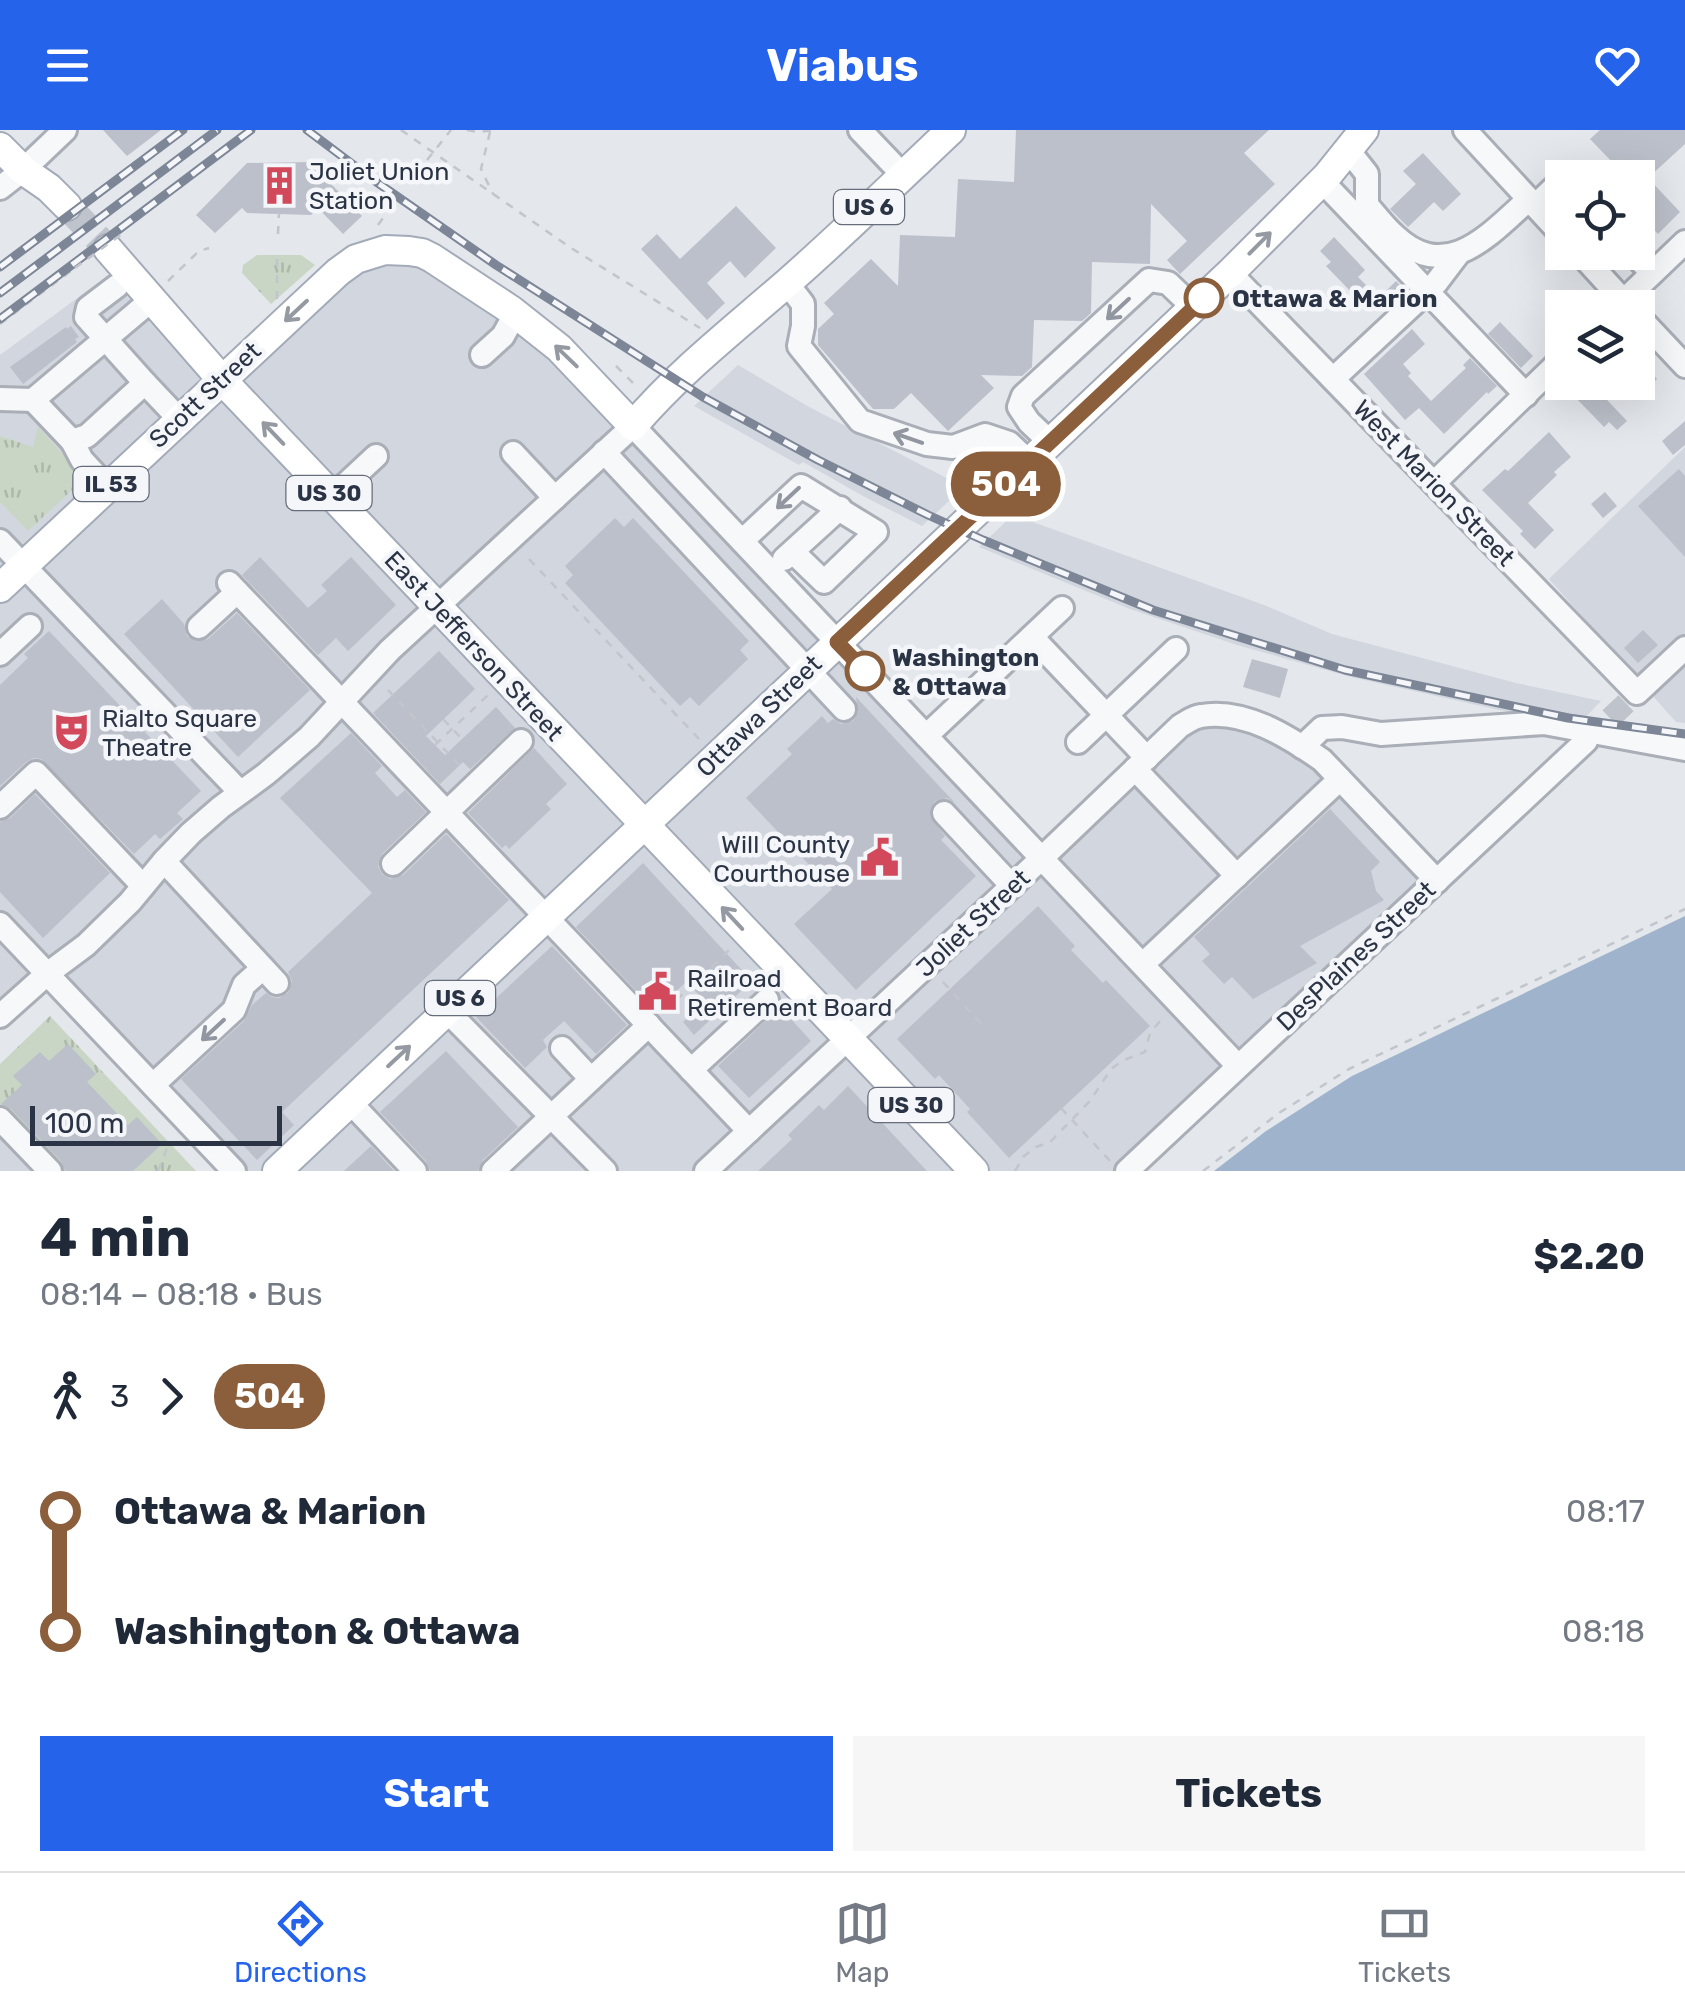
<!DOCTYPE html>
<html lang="en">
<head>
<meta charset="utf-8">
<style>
  :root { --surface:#fff; --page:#f6f6f7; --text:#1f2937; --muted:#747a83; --line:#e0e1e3; --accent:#2563eb }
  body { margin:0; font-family:Rubik,sans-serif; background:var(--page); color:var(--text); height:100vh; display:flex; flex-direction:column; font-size:38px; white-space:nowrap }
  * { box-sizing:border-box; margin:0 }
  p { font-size:32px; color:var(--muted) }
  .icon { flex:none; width:55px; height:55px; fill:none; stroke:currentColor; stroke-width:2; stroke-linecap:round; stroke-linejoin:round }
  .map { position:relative; height:1041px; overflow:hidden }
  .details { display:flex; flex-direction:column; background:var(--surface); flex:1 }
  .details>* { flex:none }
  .badge { padding:0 20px; border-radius:32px; font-size:35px; line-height:65px }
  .fabs { position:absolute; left:1545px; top:30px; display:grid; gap:20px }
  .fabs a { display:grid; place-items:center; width:110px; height:110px; border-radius:0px; background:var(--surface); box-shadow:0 10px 40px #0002; font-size:50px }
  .scale { position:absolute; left:30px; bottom:25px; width:252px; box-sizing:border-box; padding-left:10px; border:5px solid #2b3445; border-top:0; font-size:28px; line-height:35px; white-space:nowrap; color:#2b3445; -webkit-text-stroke:8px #f4f6f9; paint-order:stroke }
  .map>.badge { position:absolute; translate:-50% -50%; box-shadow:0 0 0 5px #fff }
  .legs { display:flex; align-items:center; gap:15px; height:110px; padding:0 40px; font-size:32px }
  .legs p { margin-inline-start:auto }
  .summary { display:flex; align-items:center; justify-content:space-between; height:170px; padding:0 40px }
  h1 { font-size:55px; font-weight:700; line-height:75px }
  .action { display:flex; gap:20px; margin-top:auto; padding:20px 40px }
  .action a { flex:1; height:115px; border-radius:0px; background:var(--accent); color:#fff; font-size:40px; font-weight:700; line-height:115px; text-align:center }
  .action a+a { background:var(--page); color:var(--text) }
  ul { padding:0 40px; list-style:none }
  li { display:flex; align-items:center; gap:35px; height:120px; font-size:38px }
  li i { display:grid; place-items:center; width:15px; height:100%; margin:0 12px; background:currentColor }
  li i::after { content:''; width:25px; height:25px; margin:-12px; border:8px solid; border-radius:50%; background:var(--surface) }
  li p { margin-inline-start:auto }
  li:first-child i { background:linear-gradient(#0000 50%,currentColor 0) }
  li:last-child i { background:linear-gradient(currentColor 50%,#0000 0) }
  header { display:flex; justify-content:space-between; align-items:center; height:130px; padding:0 40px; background:var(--accent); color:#fff; font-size:45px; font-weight:700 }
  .dock { display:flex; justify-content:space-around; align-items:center; height:140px; border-top:2px solid var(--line); background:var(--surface); font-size:28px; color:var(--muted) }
  .dock a { display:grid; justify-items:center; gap:5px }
  .dock .current { color:var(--accent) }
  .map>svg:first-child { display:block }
  .built { fill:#d2d6de }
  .grass { fill:url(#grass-tufts) }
  .water { fill:#9fb4cc }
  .building { fill:#bbc0ca }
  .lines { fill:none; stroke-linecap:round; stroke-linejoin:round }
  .minor-tunnel { stroke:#bfc3cb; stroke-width:22; stroke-dasharray:22 11; stroke-linecap:butt }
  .major-tunnel { stroke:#bfc3cb; stroke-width:28; stroke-dasharray:28 14; stroke-linecap:butt }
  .minor-casing { stroke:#a9aeb7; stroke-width:28 }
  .major-casing { stroke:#a3abb8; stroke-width:32 }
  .path { stroke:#c2c5cb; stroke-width:2.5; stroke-dasharray:8 8; stroke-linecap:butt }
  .minor { stroke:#f7f8fa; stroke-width:22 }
  .major { stroke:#fff; stroke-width:28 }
  .rail-casing { stroke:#7d8696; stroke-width:9 }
  .rail { stroke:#f4f6f9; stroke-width:5; stroke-dasharray:15; stroke-linecap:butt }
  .path-bridge { stroke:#c2c5cb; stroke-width:2.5; stroke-dasharray:8 8; stroke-linecap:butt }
  .oneway { stroke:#959aa2 }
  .oneway2 { stroke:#9196a0 }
  .line-1-casing { stroke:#fff; stroke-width:22 }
  .line-1 { stroke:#8b5e3c; stroke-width:15 }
  .stop-1-dot { fill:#fff; stroke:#8b5e3c; stroke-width:5 }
  .labels { text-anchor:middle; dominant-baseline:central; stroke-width:9; stroke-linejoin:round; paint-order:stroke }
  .shield { fill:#f4f6f9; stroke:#676e7b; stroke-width:2.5 }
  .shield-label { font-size:22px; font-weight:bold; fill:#2b3445 }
  .poi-label { font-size:25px; fill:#2b3445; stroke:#f4f6f9; text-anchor:start }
  .stop-label { font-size:25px; font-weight:bold; fill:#2b3445; stroke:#f4f6f9; text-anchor:start }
  .street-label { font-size:25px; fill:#2b3445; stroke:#f4f6f9 }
</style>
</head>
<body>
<header><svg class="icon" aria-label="menu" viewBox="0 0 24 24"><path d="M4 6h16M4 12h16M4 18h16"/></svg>Viabus<svg class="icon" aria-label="heart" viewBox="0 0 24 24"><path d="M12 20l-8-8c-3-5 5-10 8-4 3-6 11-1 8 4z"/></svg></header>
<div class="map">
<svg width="1685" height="1041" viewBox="0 0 1685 1041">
  <defs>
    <pattern id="grass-tufts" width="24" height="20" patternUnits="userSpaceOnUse" patternTransform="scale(2.5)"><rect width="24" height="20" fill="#c9d6c5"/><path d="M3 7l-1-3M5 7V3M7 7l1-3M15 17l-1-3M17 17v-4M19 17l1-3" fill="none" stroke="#adb8ab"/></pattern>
  </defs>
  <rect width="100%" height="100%" fill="#e4e7ec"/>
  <g class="built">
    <polygon points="398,121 506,180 1042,734 1184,599 1207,590 1279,605 1434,751 1126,1041 976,1041 224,250 338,144"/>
    <polygon points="114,141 843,909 702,1041 236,1041 0,791 0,225"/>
    <polygon points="738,235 811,278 964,357 922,396 863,366 803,332 799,335 694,276"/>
    <polygon points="1685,317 1685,593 1676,592 1549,449"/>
    <polygon points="1013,385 1264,475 1332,504 1516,553 1601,571 1579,594 1517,584 1351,547 1237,515 1130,479 979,417"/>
    <polygon points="0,797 45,844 0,884"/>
    <polygon points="847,914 969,1041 711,1041"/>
    <polygon points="0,977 60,1041 0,1041"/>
  </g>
  <g class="grass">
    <polygon points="257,125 301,125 315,135 271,174 242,143 243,135"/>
    <polygon points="38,297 85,348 28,401 0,372 0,306 33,317"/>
    <polygon points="50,886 196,1041 60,1041 0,977 0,934"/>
  </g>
  <polygon class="water" points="1685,786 1685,1041 1214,1041 1266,1001 1352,946"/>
  <g class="building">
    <polygon points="103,0 161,0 127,26"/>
    <polygon points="1016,0 1269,0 1244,23 1275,54 1180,144 1167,130 1187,111 1151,74 1150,134 1092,132 1091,183 1082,191 1034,190 1032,237 1022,246 981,245 994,258 948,301 911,263 894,279 873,279 818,215 818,199 834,184 824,173 871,129 898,156 900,105 955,107 958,49 1014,52"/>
    <polygon points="1600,0 1685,0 1685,14 1648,48 1680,82 1658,104 1638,82 1638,48 1602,48 1615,35 1590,9"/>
    <polygon points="1423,23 1461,64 1443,81 1434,72 1408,97 1390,79 1416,54 1403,41"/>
    <polygon points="310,32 362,86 343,104 318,78 311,85 247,83 242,78 215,103 196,85 247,33"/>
    <polygon points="736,76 776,118 745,148 730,131 707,153 725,173 707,190 641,119 657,104 680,129"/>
    <polygon points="1334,107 1365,140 1358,147 1366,155 1355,166 1326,136 1331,132 1320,121"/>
    <polygon points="1396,151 1406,161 1390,175 1381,166"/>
    <polygon points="1500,192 1533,226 1521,238 1488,204"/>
    <polygon points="71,196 79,207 75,209 77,212 23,254 10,237 66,197 67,199"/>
    <polygon points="1412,199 1425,214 1403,234 1411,243 1408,246 1431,271 1466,238 1463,235 1470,228 1497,256 1488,264 1487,262 1444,304 1419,278 1405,290 1364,244"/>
    <polygon points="1638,228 1657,249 1638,268"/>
    <polygon points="1591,253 1627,291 1617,300 1609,292 1604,297 1576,268"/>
    <polygon points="1685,291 1685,315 1673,325 1662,311"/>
    <polygon points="1549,302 1571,327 1554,342 1557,345 1528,373 1554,400 1535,419 1520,404 1523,401 1482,360 1505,339 1508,341"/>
    <polygon points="1679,339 1685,346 1685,427 1638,376"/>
    <polygon points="1605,362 1617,376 1603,388 1591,374"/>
    <polygon points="615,388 624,397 633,388 749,511 740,520 748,529 699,576 690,567 680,576 565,453 573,445 565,436"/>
    <polygon points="260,427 308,478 327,461 321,455 351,427 396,475 348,521 336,508 318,525 242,445"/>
    <polygon points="162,469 184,494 187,506 196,511 208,509 237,483 310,560 238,627 124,504"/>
    <polygon points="1643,500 1658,515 1638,533 1624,518"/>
    <polygon points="49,501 201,661 177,683 183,689 160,709 155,704 134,724 41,629 34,628 26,632 0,656 0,555 28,528 24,524"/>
    <polygon points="439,521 475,559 426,606 445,625 496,577 515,598 470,639 463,632 440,654 373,583"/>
    <polygon points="1252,529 1288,539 1280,568 1243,557"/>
    <polygon points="856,567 955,673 947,668 935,671 930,680 930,687 945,706 941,710 976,746 856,860 794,794 832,759 746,668 792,624 787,619 822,586 828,593 833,589 841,594 853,591 858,582"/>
    <polygon points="351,603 382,636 375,643 397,667 405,660 426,682 382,724 378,737 382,744 390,749 403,745 446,704 509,770 282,982 294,995 257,1030 181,949 244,891 252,875 266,863 272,867 279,868 288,863 292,851 288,842 372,763 280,668"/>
    <polygon points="534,618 567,654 546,674 551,679 509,719 506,715 502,718 468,683"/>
    <polygon points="35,664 110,743 43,808 0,762 0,692 10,688"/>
    <polygon points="1330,679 1380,732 1371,741 1376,761 1384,770 1300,816 1317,833 1253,869 1232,847 1224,854 1202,831 1210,824 1194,807"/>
    <polygon points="643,733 752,851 694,905 683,892 705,871 686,852 655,881 576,797"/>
    <polygon points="1038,776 1075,816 1071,820 1103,853 1106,850 1150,896 1009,1028 967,982 970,979 939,945 935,949 897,909"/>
    <polygon points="552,816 627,895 596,924 564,891 543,910 547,917 525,938 476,887"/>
    <polygon points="780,877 811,911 749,968 718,936"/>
    <polygon points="68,914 96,944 87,952 128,995 137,987 162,1014 133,1041 65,1041 61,1031 11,979 1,974 22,955 13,946 40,922 49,931"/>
    <polygon points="446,921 518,997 483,1030 478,1041 430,1041 426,1031 380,982"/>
    <polygon points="848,956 927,1041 758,1041 792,1009 788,1005 819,975 824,980"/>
    <polygon points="371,1016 394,1041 344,1041"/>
  </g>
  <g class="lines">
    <polyline class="minor-tunnel" points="1586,611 1637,563"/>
    <polyline class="major-tunnel" points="67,76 108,119"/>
    <defs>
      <g id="minor">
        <polyline points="860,0 903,45"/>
        <polyline points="1465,0 1562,105"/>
        <path d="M1352,25L1367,44V75C1376,85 1384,96 1394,105C1446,155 1489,105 1529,69"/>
        <polyline points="1322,51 1526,265"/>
        <polyline points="0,58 23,40 65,0"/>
        <polyline points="1535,76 1557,55 1562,55"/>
        <polyline points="1579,122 1630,178"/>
        <polyline points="1632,122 1652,143"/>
        <polyline points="1230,143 1637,563 1685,518"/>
        <polyline points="787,153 803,174 803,196 799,216 860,291 927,314 953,317 985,305 1009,313 1029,332"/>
        <polyline points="1616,178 1685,112"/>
        <polyline points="1638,186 1685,236"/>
        <polyline points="482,225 503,206 515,184"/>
        <polyline points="1333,249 1436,153 1458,124"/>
        <polyline points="145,253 180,290"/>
        <polyline points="0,269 33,270 142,178"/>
        <polyline points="33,270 72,311 87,306 145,253 86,187 88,178 117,156"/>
        <polyline points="72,311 82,330 107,357"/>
        <polyline points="1050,312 1029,292 1019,277 1023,266 1149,150 1168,153 1194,178"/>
        <polyline points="604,322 844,579"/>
        <polyline points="513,323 555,368"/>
        <polyline points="1434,353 1562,229"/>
        <polyline points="333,366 376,326"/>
        <polyline points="0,411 240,662"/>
        <polyline points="742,411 801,356 876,402 824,452 793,422"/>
        <polyline points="784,429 840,378"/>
        <polyline points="229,453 749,1001"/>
        <polyline points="199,497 237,462"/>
        <polyline points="1032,507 1147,628"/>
        <polyline points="0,524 30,496"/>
        <polyline points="926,606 1062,478"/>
        <polyline points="1078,612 1176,519"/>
        <polyline points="1302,617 1322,598 1342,597 1381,604 1544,593 1685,619"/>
        <polyline points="1135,639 1237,746"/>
        <polyline points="0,677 36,643 143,756"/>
        <polyline points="944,683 1012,756"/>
        <polyline points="164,731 277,853"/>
        <polyline points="393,734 521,611"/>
        <polyline points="0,794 234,1041"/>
        <polyline points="1143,834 1340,649"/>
        <polyline points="447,881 605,1041"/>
        <polyline points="0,886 47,844 86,815 130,772 164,731 191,703 221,677 266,644 309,607 390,520 633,296 1238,936"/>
        <polyline points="562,918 591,949"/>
        <polyline points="691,940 767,870"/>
        <polyline points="153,955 234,880 244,855 263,838"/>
        <polyline points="350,972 415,1041"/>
        <polyline points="0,989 50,1041"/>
        <polyline points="493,1041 649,895"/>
        <path d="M706,1041L1042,728L1180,596C1187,592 1193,587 1201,586C1244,578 1289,607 1322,630L1437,751"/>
        <polyline points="1127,1041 1586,611"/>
      </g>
      <g id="major">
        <polyline points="0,17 23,40 49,58 67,76"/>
        <polyline points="108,119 222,250 974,1041"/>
        <path d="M633,296C679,242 733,200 787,153C843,104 897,51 951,0"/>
        <polyline points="0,458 338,142 356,129 385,120 409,121 422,123 432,128 511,180 559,218 633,296"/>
        <polyline points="277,1041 1230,143 1327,46 1364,0"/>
      </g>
    </defs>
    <use href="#minor" class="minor-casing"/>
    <use href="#major" class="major-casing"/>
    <g class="path">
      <polyline points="401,0 571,118 700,198"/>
      <polyline points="467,0 478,2 494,0"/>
      <polyline points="490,2 481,39 493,64"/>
      <polyline points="427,30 451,0"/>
      <polyline points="378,95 391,77"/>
      <polyline points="278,104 279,83"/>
      <polyline points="168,151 199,121 209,118"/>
      <polyline points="277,169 277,127"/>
      <polyline points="0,194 75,138"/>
      <polyline points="616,236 637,257"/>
      <polyline points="529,429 699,609"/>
      <polyline points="388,560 462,638"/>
      <polyline points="443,589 462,609"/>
      <polyline points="435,615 488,565"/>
      <polyline points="943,852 986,899"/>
      <polyline points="665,881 729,820"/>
      <polyline points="1061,978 1111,1032"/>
      <polyline points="158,1041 169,1013"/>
      <polyline points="1015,1041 1024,1026 1036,1017 1050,1012 1090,971 1111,939 1124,930 1145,922 1150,903 1161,890"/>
      <polyline points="1203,1041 1279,983 1349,939 1685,779"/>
    </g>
    <use href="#minor" class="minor"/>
    <use href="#major" class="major"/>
    <defs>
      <g id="rail">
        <polyline points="307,0 375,51 496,135 703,267 818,330 928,385 983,410 1153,480 1345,540 1568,588 1685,604"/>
        <polyline points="0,137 183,0"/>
        <polyline points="0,163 217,0"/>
        <polyline points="0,189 251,0"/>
      </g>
    </defs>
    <use href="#rail" class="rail-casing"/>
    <use href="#rail" class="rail"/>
    <polyline class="path-bridge" points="75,138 122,104"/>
  </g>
  <defs><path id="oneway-shaft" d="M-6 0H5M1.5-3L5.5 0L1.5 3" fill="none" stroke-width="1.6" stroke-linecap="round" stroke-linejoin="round" transform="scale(2.5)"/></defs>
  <g class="oneway">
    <use href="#oneway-shaft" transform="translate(1260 113) rotate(-45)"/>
    <use href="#oneway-shaft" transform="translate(296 181) rotate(137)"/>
    <use href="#oneway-shaft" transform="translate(566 226) rotate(-136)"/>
    <use href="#oneway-shaft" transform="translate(273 303) rotate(-134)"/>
    <use href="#oneway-shaft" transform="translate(732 788) rotate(-133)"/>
    <use href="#oneway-shaft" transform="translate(399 926) rotate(-43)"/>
  </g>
  <g class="oneway2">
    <use href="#oneway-shaft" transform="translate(1118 179) rotate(137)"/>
    <use href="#oneway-shaft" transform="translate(908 308) rotate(-161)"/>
    <use href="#oneway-shaft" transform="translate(788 368) rotate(137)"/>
    <use href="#oneway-shaft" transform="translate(213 900) rotate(137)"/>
  </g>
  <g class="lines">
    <defs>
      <polyline id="line-1" points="865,541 837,512 1204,168"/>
    </defs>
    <use href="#line-1" class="line-1-casing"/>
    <use href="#line-1" class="line-1"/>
  </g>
  <defs>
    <symbol id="building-bare" viewBox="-9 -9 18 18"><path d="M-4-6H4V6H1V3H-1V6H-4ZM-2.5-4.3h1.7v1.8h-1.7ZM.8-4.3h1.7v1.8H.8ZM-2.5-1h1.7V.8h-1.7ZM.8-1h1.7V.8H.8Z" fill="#d1495b" stroke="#f4f6f9" stroke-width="2.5" paint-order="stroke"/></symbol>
    <symbol id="theatre-bare" viewBox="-9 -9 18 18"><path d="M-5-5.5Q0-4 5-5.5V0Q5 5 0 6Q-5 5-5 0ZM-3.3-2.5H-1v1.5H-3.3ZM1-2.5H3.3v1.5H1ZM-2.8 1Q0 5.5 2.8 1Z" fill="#d1495b" stroke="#f4f6f9" stroke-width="2.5" paint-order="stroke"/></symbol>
    <symbol id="civic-bare" viewBox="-9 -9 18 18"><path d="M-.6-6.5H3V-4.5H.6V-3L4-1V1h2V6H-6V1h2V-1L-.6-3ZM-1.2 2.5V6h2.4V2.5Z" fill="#d1495b" stroke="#f4f6f9" stroke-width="2.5" paint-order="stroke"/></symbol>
  </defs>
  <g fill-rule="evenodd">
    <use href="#building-bare" x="252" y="28" width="55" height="55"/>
    <use href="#theatre-bare" x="44" y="574" width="55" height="55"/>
    <use href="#civic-bare" x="852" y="700" width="55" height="55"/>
    <use href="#civic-bare" x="630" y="834" width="55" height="55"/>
  </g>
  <g class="stop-1-dot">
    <circle cx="1204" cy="168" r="18"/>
    <circle cx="865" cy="541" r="18"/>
  </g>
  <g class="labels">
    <g class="shield">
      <rect x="834" y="60" width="70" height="34" rx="8"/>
      <rect x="73.5" y="337" width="75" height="34" rx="8"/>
      <rect x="286.5" y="346" width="85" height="34" rx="8"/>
      <rect x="425" y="851" width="70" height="34" rx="8"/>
      <rect x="868.5" y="958" width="85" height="34" rx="8"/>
    </g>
    <g class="shield-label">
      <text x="869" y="77">US 6</text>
      <text x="111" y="354">IL 53</text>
      <text x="329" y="363">US 30</text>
      <text x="460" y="868">US 6</text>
      <text x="911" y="975">US 30</text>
    </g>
    <g class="poi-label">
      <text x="309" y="41">Joliet Union<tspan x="309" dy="29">Station</tspan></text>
      <text x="102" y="588">Rialto Square<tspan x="102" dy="29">Theatre</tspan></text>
      <text x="850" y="714" text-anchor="end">Will County<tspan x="850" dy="29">Courthouse</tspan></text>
      <text x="687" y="848">Railroad<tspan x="687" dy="29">Retirement Board</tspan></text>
    </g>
    <g class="stop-label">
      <text x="1232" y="168">Ottawa &amp; Marion</text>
      <text x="892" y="527">Washington<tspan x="892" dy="29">&amp; Ottawa</tspan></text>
    </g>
    <g class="street-label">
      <text transform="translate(205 265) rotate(-43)">Scott Street</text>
      <text transform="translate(1434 353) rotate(46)">West Marion Street</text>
      <text transform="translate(474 516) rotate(47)">East Jefferson Street</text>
      <text transform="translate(759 586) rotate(-44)">Ottawa Street</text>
      <text transform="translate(973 793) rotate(-43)">Joliet Street</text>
      <text transform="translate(1356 826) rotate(-43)">DesPlaines Street</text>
    </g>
  </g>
</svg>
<div class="fabs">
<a><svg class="icon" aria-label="locate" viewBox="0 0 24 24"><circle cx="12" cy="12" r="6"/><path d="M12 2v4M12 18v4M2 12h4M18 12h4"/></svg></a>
<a><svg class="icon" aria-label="layers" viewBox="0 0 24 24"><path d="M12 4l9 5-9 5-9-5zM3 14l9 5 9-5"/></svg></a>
</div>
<div class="scale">100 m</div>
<b class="badge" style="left:1006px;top:354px;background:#8b5e3c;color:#fff">504</b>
</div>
<section class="details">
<div class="summary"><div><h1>4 min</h1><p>08:14 – 08:18 · Bus</p></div><b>$2.20</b></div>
<div class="legs"><svg class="icon" aria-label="walk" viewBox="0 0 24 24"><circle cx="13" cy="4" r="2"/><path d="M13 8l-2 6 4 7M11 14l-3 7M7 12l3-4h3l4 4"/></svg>3<svg class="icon" aria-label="forward" viewBox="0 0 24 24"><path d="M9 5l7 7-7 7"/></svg><b class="badge" style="background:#8b5e3c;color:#fff">504</b></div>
<ul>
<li><i style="color:#8b5e3c"></i><b>Ottawa &amp; Marion</b><p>08:17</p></li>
<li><i style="color:#8b5e3c"></i><b>Washington &amp; Ottawa</b><p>08:18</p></li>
</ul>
<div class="action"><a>Start</a><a>Tickets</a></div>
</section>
<nav class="dock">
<a class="current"><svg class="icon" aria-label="directions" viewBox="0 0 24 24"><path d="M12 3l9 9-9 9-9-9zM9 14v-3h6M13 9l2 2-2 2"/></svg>Directions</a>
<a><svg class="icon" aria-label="map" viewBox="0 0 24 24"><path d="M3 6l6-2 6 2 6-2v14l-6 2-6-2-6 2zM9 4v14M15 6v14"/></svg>Map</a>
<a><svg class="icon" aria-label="tickets" viewBox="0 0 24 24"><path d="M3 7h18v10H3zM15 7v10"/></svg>Tickets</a>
</nav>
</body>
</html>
